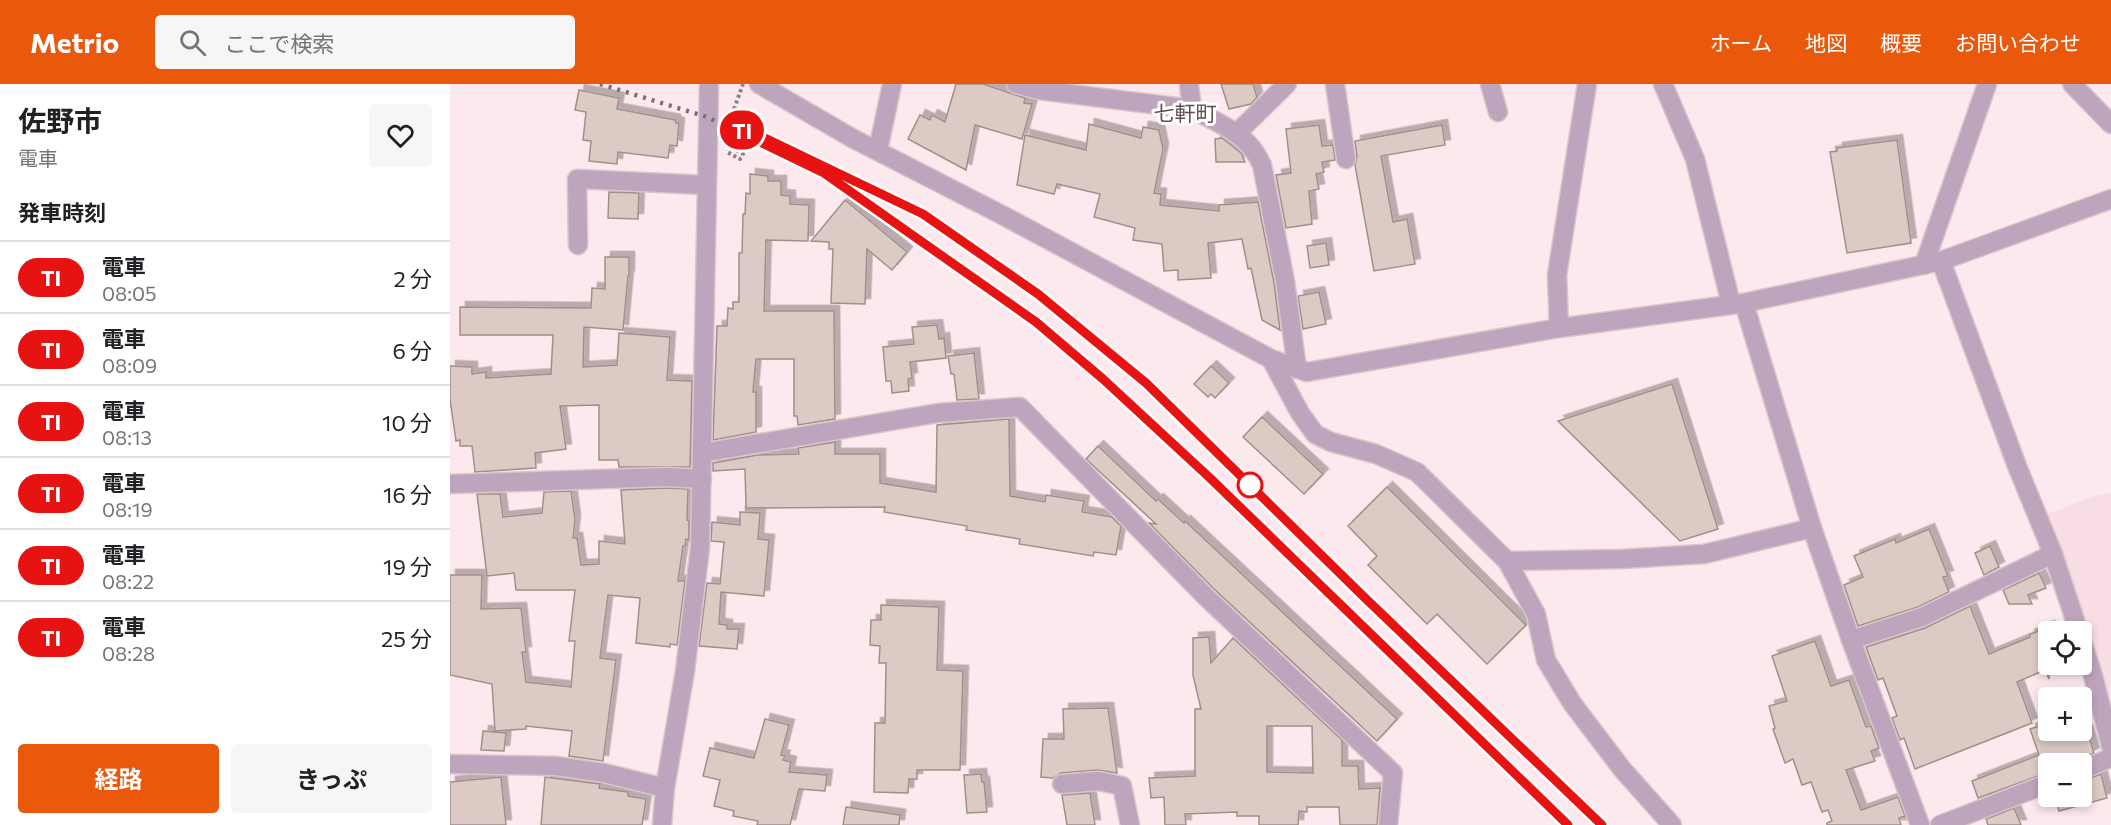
<!DOCTYPE html>
<html lang="ja">
<head>
<meta charset="utf-8">
<style>
  :root { --surface:#fff; --page:#f6f6f6; --text:#202124; --muted:#757577; --line:#e0e0e0; --accent:#ea580c }
  body { margin:0; font-family:Commissioner,"Noto Sans JP",sans-serif; background:var(--page); color:var(--text); height:100vh; display:flex; flex-direction:column; font-size:22px; white-space:nowrap }
  * { box-sizing:border-box; margin:0 }
  p { font-size:20px; color:var(--muted) }
  .icon { flex:none; width:33px; height:33px; fill:none; stroke:currentColor; stroke-width:2; stroke-linecap:round; stroke-linejoin:round }
  .map { position:relative; flex:1; overflow:hidden }
  .side { display:flex; flex-direction:column; background:var(--surface); width:450px }
  .side>* { flex:none }
  .badge { padding:0 12px; border-radius:20px; font-size:21px; line-height:39px }
  .tools { position:absolute; left:1588px; top:537px; display:grid; gap:12px }
  .tools a { display:grid; place-items:center; width:54px; height:54px; border-radius:6px; background:var(--surface); box-shadow:0 3px 9px #0003; font-size:30px }
  .map>.badge { position:absolute; translate:-50% -50%; box-shadow:0 0 0 3px #fff }
  h2 { padding:0 18px; font-size:22px; line-height:54px }
  .round { display:grid; place-items:center; flex:none; width:63px; height:63px; border-radius:6px; background:var(--page) }
  .overview { display:flex; align-items:center; justify-content:space-between; height:102px; padding:0 18px }
  h1 { font-size:28px; font-weight:700; line-height:45px }
  .button { display:flex; gap:12px; margin-top:auto; padding:12px 18px }
  .button a { flex:1; height:69px; border-radius:6px; background:var(--accent); color:#fff; font-size:24px; font-weight:700; line-height:69px; text-align:center }
  .button a+a { background:var(--page); color:var(--text) }
  ul { padding:0; list-style:none }
  li { display:flex; align-items:center; gap:18px; height:72px; padding:0 18px; border-top:2px solid var(--line) }
  li div { flex:1 }
  li b { display:block; font-size:22px }
  li em { font-style:normal }
  li .badge { min-width:66px; font-weight:700; text-align:center }
  header { display:flex; align-items:center; gap:36px; box-sizing:border-box; height:84px; padding:0 30px; background:var(--accent); color:#fff }
  header strong { font-size:28px }
  nav { display:flex; gap:33px; margin-inline-start:auto; font-size:21px }
  .search { width:420px; height:54px; background:var(--page); display:flex; align-items:center; gap:15px; box-sizing:border-box; padding:0 21px; border-radius:6px; color:var(--muted); font-size:22px }
  main { display:flex; flex:1; min-height:0 }
  .map>svg:first-child { display:block }
  .built { fill:#f9dde4 }
  .building { fill:#dccac5; stroke:#a08f8a; stroke-width:1.5; fill-rule:evenodd; filter:url(#shadow) }
  .lines { fill:none; stroke-linecap:round; stroke-linejoin:round }
  .minor-casing { stroke:#d7c6ca; stroke-width:21 }
  .path { stroke:#8c8083; stroke-width:4; stroke-dasharray:3 3; stroke-linecap:butt }
  .minor { stroke:#bfa4be; stroke-width:18 }
  .rail { stroke:#7c7073; stroke-width:4.5; stroke-dasharray:3 6; stroke-linecap:butt }
  .path-bridge { stroke:#8c8083; stroke-width:4; stroke-dasharray:3 3; stroke-linecap:butt }
  .line-casing { stroke:#fff; stroke-width:14 }
  .line { stroke:#e71212; stroke-width:9 }
  .stop-dot { fill:#fff; stroke:#e71212; stroke-width:3 }
  .labels { text-anchor:middle; dominant-baseline:central; stroke-width:6; stroke-linejoin:round; paint-order:stroke }
  .quarter-label { font-size:21px; fill:#5e4e52; stroke:#fff }
</style>
</head>
<body>
<header>
<strong>Metrio</strong>
<div class="search"><svg class="icon" aria-label="search" viewBox="0 0 24 24"><circle cx="10" cy="10" r="6"/><path d="M15 15l6 6"/></svg>ここで検索</div>
<nav><a>ホーム</a><a>地図</a><a>概要</a><a>お問い合わせ</a></nav>
</header>
<main>
<section class="side">
<div class="overview"><div><h1>佐野市</h1><p>電車</p></div><a class="round"><svg class="icon" aria-label="heart" viewBox="0 0 24 24"><path d="M12 20l-8-8c-3-5 5-10 8-4 3-6 11-1 8 4z"/></svg></a></div>
<h2>発車時刻</h2>
<ul>
<li><span class="badge" style="background:#e71212;color:#fff">TI</span><div><b>電車</b><p>08:05</p></div><em>2 分</em></li>
<li><span class="badge" style="background:#e71212;color:#fff">TI</span><div><b>電車</b><p>08:09</p></div><em>6 分</em></li>
<li><span class="badge" style="background:#e71212;color:#fff">TI</span><div><b>電車</b><p>08:13</p></div><em>10 分</em></li>
<li><span class="badge" style="background:#e71212;color:#fff">TI</span><div><b>電車</b><p>08:19</p></div><em>16 分</em></li>
<li><span class="badge" style="background:#e71212;color:#fff">TI</span><div><b>電車</b><p>08:22</p></div><em>19 分</em></li>
<li><span class="badge" style="background:#e71212;color:#fff">TI</span><div><b>電車</b><p>08:28</p></div><em>25 分</em></li>
</ul>
<div class="button"><a>経路</a><a>きっぷ</a></div>
</section>
<div class="map">
<svg width="1661" height="741" viewBox="0 0 1661 741">
  <defs>
    <filter id="shadow"><feDropShadow dx="5.5" dy="-5.5" stdDeviation="0" flood-color="#0004"/></filter>
  </defs>
  <rect width="100%" height="100%" fill="#fce9ed"/>
  <polygon class="built" points="1661,408 1661,631 1594,431 1644,412"/>
  <g class="building">
    <polygon points="506,0 533,0 575,14 574,19 582,20 572,55 525,41 516,86 458,55 470,31 480,36 482,31 495,38"/>
    <polygon points="771,0 803,0 807,13 801,20 779,25"/>
    <polygon points="129,6 169,14 167,25 225,36 226,39 229,39 227,62 220,61 218,74 168,68 167,80 139,77 141,57 133,56 136,28 125,26"/>
    <polygon points="639,40 691,54 693,43 709,46 713,65 704,109 711,110 710,121 769,127 769,121 808,118 824,199 830,246 812,236 801,184 798,185 792,155 758,159 761,194 728,196 728,186 714,187 712,160 683,156 685,144 644,133 650,110 607,100 604,110 567,101 575,51 636,66"/>
    <polygon points="869,41 872,62 883,61 885,76 872,78 874,88 866,90 869,105 859,107 862,140 836,144 826,91 841,89 836,45"/>
    <polygon points="992,41 995,61 931,72 943,138 957,135 965,180 924,187 905,81 907,73 905,57"/>
    <polygon points="772,54 791,69 795,78 766,78 765,55"/>
    <polygon points="1447,56 1461,159 1397,169 1380,68 1387,67 1387,64"/>
    <polygon points="300,90 318,92 318,97 331,97 331,111 340,112 340,120 359,121 358,157 316,156 314,227 384,227 385,335 348,341 347,332 344,332 344,275 306,275 303,308 306,308 306,348 263,356 267,242 277,242 278,224 283,225 283,218 289,218 289,169 292,169 293,130 295,130 296,109 300,110"/>
    <polygon points="159,108 189,109 188,135 158,134"/>
    <polygon points="395,116 457,168 442,186 417,165 415,220 381,219 383,165 379,165 379,158 361,157"/>
    <polygon points="876,159 879,181 860,184 857,162"/>
    <polygon points="155,173 179,173 179,192 178,192 173,246 134,243 133,283 167,281 169,249 220,253 217,296 242,297 240,383 169,383 168,376 149,376 149,321 110,322 116,365 85,369 86,384 25,388 22,362 10,362 10,356 6,357 0,315 0,282 22,283 22,290 36,288 36,294 101,290 103,251 10,251 10,223 141,224 142,204 155,205"/>
    <polygon points="869,208 876,240 853,245 848,212"/>
    <polygon points="487,241 489,255 494,254 496,274 460,278 462,294 458,295 459,307 442,309 441,297 436,297 433,263 464,260 462,243"/>
    <polygon points="524,269 529,315 507,316 504,290 501,290 498,272"/>
    <polygon points="761,282 779,299 765,314 761,310 758,313 744,300"/>
    <polygon points="1222,300 1268,445 1230,457 1108,337"/>
    <polygon points="812,333 873,390 854,410 793,353"/>
    <polygon points="559,335 560,412 595,418 596,411 634,417 632,428 662,433 671,442 666,471 644,468 643,472 569,460 570,455 516,446 517,442 434,428 435,423 296,424 295,385 263,387 263,379 308,371 349,370 348,364 385,358 385,370 430,370 430,399 486,408 487,341"/>
    <polygon points="648,362 706,417 708,415 734,439 735,437 947,635 927,657 763,504 699,439 706,440 636,375"/>
    <polygon points="937,403 1076,541 1037,580 987,530 977,540 918,481 927,472 898,442"/>
    <polygon points="217,404 238,405 237,436 239,437 239,456 236,455 235,462 233,462 228,497 235,497 227,561 220,560 220,563 186,559 190,514 158,511 150,574 166,576 153,677 119,672 122,647 76,642 76,645 45,647 42,600 0,591 0,491 32,491 31,525 71,524 76,568 72,568 76,598 121,603 125,557 119,557 125,506 66,506 64,489 37,492 27,410 50,410 53,433 92,429 94,408 121,407 125,436 123,454 127,454 131,481 149,480 149,457 175,460 171,406"/>
    <polygon points="290,428 310,429 308,455 319,456 314,512 271,508 269,540 277,541 277,545 289,545 287,565 249,562 257,499 270,500 274,458 261,457 262,438 290,441"/>
    <polygon points="1479,445 1498,492 1493,493 1499,508 1468,523 1408,542 1394,501 1413,493 1404,472 1445,455 1446,459"/>
    <polygon points="1540,462 1549,483 1534,491 1525,469"/>
    <polygon points="1589,489 1596,504 1578,511 1582,520 1559,520 1553,506"/>
    <polygon points="431,521 489,523 487,586 513,587 510,686 467,686 467,695 459,695 458,709 424,708 425,639 435,639 436,579 429,579 430,562 420,561 421,536 431,536"/>
    <polygon points="1520,522 1539,570 1580,553 1579,551 1599,542 1599,595 1595,586 1567,598 1582,639 1465,685 1454,654 1450,656 1442,634 1447,632 1433,594 1428,596 1416,563 1475,544"/>
    <path d="M759,553L761,579L783,554L892,656V682H908L909,705L930,704L927,741H890L889,723H857V728L849,727L848,741H809V732H787V728L735,730L736,741H715L714,713L701,714L699,694L745,692V625H751L743,591V554ZM817,642H862L863,689L817,688Z"/>
    <polygon points="1365,557 1381,602 1399,596 1416,643 1421,642 1429,664 1421,667 1425,677 1396,686 1411,726 1448,713 1455,732 1449,734 1451,741 1377,741 1377,739 1382,737 1378,726 1372,728 1361,698 1352,701 1343,675 1335,679 1323,645 1325,644 1319,622 1337,617 1322,572"/>
    <polygon points="658,624 667,689 648,686 611,689 603,694 591,693 593,655 614,655 613,625"/>
    <polygon points="315,635 339,641 331,671 335,672 333,676 341,678 339,688 377,691 375,707 349,705 340,741 307,741 308,737 283,732 284,727 264,722 270,696 253,692 260,664 304,674"/>
    <polygon points="1598,639 1599,646 1637,646 1644,669 1623,680 1599,680 1599,688 1528,714 1522,697 1589,671 1580,645"/>
    <polygon points="33,647 56,649 54,667 31,666"/>
    <polygon points="531,690 532,698 534,698 537,728 517,729 514,691"/>
    <polygon points="1651,690 1657,714 1609,727 1605,712 1632,712 1632,697"/>
    <polygon points="51,693 56,741 0,741 0,698"/>
    <polygon points="95,693 150,700 149,704 178,708 178,712 196,715 192,741 91,741"/>
    <polygon points="640,709 645,741 617,741 612,711"/>
    <polygon points="396,723 450,731 449,741 393,741"/>
    <polygon points="1564,724 1571,741 1538,741 1536,735"/>
  </g>
  <g class="lines">
    <defs>
      <g id="minor">
        <polyline points="309,0 402,54 554,132 821,275 857,288 1109,244 1294,219 1491,177 1661,115"/>
        <polyline points="566,0 589,6 742,25"/>
        <path d="M739,0L742,25C771,41 798,49 812,81L835,197L847,285"/>
        <polyline points="885,0 896,75"/>
        <polyline points="1040,0 1048,28"/>
        <polyline points="1213,0 1245,75 1281,220"/>
        <polyline points="1622,0 1661,40"/>
        <polyline points="787,49 837,0"/>
        <polyline points="428,66 442,0"/>
        <polyline points="128,161 127,95 256,101"/>
        <polyline points="1491,177 1567,382 1603,470 1629,548"/>
        <polyline points="1474,181 1537,0"/>
        <polyline points="1294,219 1362,444 1401,556 1470,741"/>
        <polyline points="1109,244 1107,191 1137,0"/>
        <polyline points="821,275 850,329 865,350 881,358 926,370 967,388 1057,477 1172,475 1254,470 1362,444"/>
        <polyline points="252,369 488,329 570,323 755,512 943,689 938,741"/>
        <polyline points="0,400 217,393 252,395"/>
        <polyline points="1057,477 1086,530 1096,576 1122,619 1172,685 1222,741"/>
        <polyline points="1401,556 1472,533 1603,470"/>
        <polyline points="1632,557 1642,588 1661,662"/>
        <polyline points="0,680 106,682 154,689 215,704"/>
        <polyline points="1632,686 1660,674 1661,671"/>
        <polyline points="612,700 649,697 672,702 680,741"/>
        <polyline points="212,741 215,704 235,587 250,464 259,0"/>
        <polyline points="1490,741 1599,699"/>
      </g>
    </defs>
    <use href="#minor" class="minor-casing"/>
    <polyline class="path" points="276,60 293,70 290,75 277,68"/>
    <use href="#minor" class="minor"/>
    <g class="rail">
      <polyline points="150,0 257,33 374,89 414,115 465,154 586,238 653,295 760,394 1118,741"/>
      <polyline points="382,85 473,130 589,210 697,299 912,511 1152,741"/>
    </g>
    <polyline class="path-bridge" points="272,59 293,0"/>
  </g>
  <g class="lines">
    <defs>
      <polyline id="line" points="1118,741 760,394 653,295 586,238 374,89 277,42 300,47 317,55 473,130 588,210 696,299 912,511 1152,741"/>
    </defs>
    <use href="#line" class="line-casing"/>
    <use href="#line" class="line"/>
  </g>
  <circle class="stop-dot" cx="800" cy="401" r="12"/>
  <g class="labels">
    <g class="quarter-label">
      <text x="735" y="28">七軒町</text>
    </g>
  </g>
</svg>
<div class="tools">
<a><svg class="icon" aria-label="locate" viewBox="0 0 24 24"><circle cx="12" cy="12" r="6"/><path d="M12 2v4M12 18v4M2 12h4M18 12h4"/></svg></a>
<a>+</a>
<a>−</a>
</div>
<b class="badge" style="left:292px;top:46px;background:#e71212;color:#fff">TI</b>
</div>
</main>
</body>
</html>
